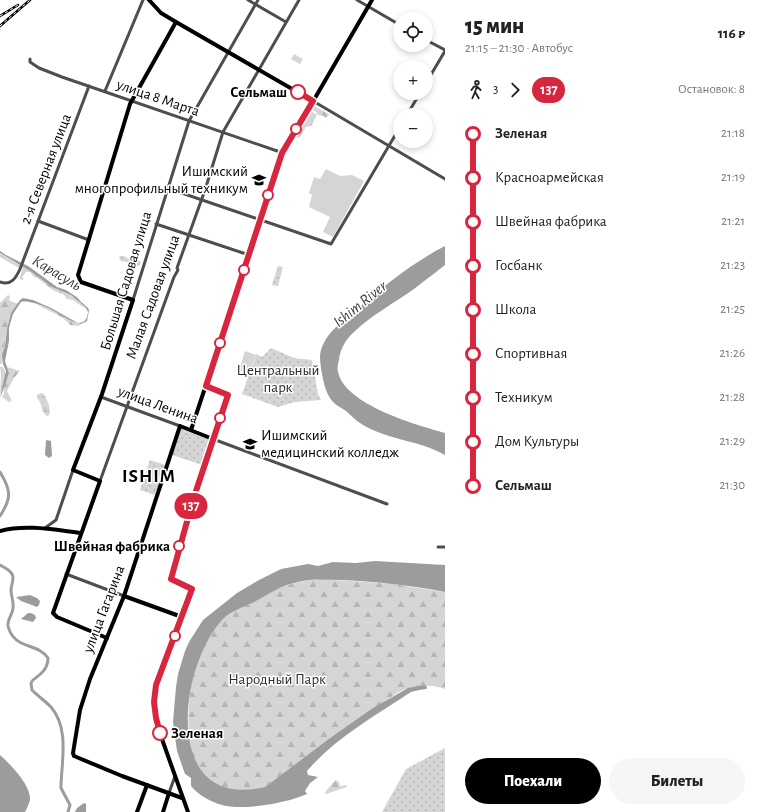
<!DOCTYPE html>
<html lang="ru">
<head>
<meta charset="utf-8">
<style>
  :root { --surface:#fff; --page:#f6f6f6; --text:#222; --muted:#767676; --accent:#000 }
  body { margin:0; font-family:"Alegreya Sans",sans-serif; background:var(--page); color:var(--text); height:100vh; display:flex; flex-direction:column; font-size:15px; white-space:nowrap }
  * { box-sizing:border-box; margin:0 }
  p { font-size:13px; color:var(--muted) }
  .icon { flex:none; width:22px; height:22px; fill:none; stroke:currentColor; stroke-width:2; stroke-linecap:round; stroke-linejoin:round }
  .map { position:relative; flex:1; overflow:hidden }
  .drawer { display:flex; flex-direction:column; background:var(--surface); width:320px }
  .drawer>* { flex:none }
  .badge { padding:0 8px; border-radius:13px; font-size:14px; line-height:26px }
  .buttons { position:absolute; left:393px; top:12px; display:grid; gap:8px }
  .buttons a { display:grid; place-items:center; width:40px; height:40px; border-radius:50%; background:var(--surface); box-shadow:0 2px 6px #0003; font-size:20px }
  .map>.badge { position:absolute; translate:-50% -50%; box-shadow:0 0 0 2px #fff }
  .legs { display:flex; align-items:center; gap:6px; height:44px; padding:0 20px; font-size:13px }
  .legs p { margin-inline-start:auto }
  .headline { display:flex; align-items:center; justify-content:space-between; height:68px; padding:0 20px }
  h1 { font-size:22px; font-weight:800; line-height:30px }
  .button { display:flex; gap:8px; margin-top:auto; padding:8px 20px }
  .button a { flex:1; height:46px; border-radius:24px; background:var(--accent); color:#fff; font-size:16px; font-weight:800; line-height:46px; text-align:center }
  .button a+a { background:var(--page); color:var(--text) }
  ul { padding:0 20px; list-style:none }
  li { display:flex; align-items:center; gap:14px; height:44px; font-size:15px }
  li i { display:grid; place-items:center; width:6px; height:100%; margin:0 5px; background:currentColor }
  li i::after { content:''; width:10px; height:10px; margin:-5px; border:3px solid; border-radius:50%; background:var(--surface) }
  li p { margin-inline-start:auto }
  li:first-child i { background:linear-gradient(#0000 50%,currentColor 0) }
  li:last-child i { background:linear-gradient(currentColor 50%,#0000 0) }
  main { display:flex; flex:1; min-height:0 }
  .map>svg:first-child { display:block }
  .forest { fill:url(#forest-firs) }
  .wetland { fill:url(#wetland-marsh) }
  .park { fill:url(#park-dots) }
  .pitch { fill:#d5d5d5 }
  .water { fill:#9c9c9c }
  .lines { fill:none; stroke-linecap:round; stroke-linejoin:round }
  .river { stroke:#9c9c9c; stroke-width:3 }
  .minor { stroke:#4e4e4e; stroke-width:3 }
  .major { stroke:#000; stroke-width:4 }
  .rail-casing { stroke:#000; stroke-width:2.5 }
  .rail { stroke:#fff; stroke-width:1; stroke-dasharray:3; stroke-linecap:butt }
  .line-1-casing { stroke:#fff; stroke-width:9 }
  .line-1 { stroke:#d7263d; stroke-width:6 }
  .stop-1-dot { fill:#fff; stroke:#d7263d; stroke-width:2 }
  .labels { text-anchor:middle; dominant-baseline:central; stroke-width:3; stroke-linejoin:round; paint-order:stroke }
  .stop-label { font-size:15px; font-weight:bold; fill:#000; stroke:#fff; text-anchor:end }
  .street-label { font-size:15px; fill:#000; stroke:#fff }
  .poi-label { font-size:15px; fill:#000; stroke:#fff; text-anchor:end }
  .park-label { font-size:15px; fill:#2c2c2c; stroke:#fff }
  .water-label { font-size:16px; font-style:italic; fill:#3d3d3d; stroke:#fff }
  .district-label { font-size:19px; font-weight:bold; letter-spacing:1px; fill:#000; stroke:#fff }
</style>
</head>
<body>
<main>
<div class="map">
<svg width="445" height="812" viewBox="0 0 445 812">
  <defs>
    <pattern id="forest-firs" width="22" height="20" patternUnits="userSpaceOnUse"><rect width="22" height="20" fill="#d5d5d5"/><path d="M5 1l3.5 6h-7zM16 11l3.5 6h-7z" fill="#b5b5b5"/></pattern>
    <pattern id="wetland-marsh" width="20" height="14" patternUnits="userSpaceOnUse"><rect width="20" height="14" fill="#d5d5d5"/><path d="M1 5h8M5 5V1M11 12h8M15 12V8" fill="none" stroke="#b5b5b5"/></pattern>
    <pattern id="park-dots" width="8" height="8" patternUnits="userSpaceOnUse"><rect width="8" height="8" fill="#d5d5d5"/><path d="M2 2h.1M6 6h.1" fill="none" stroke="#b5b5b5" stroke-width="1.8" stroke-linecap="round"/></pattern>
  </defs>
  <rect width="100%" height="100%" fill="#fff"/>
  <g class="forest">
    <polygon points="314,106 329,114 328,116 325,118 324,116 318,115 315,111 312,110"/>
    <polygon points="311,111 317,115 311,126 306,127 299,138 297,137"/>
    <polygon points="0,253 20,265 19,268 0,257"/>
    <polygon points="23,266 52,287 71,295 87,310 73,300 67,299 63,294 54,291 36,277 33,276 30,272 26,272 23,276 23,280 21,280 20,277"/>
    <polygon points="8,295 10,296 9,300 15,303 19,303 11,313 7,329 2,364 0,364 0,303"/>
    <path d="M35,303C53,305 65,321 81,324L79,326L70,325C62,314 46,311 35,303Z"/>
    <path d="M0,367H3C9,375 3,386 0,395L1,374Z"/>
    <path d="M7,367L20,371L14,378L7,391L12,401L9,402L2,397L4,394C3,387 6,380 9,373Z"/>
    <path d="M323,579L393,584L445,592V689C427,683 414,685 397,693L330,738L265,787C236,798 208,795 193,764C190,756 189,746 189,738C186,698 193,648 223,619C232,611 245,607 255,601C259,599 263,596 268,593C285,584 303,580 323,579Z"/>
    <path d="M336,780L339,782L340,786L346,785L347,787L326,794L325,793C326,791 334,781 336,780Z"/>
  </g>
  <path class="wetland" d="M41,393L44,394L49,405L50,414L47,416C40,411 43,404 37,398V395Z"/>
  <g class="park">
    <polygon points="120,256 124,256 130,260 139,260 141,263 140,265 137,266 129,262 121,261 119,258"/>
    <polygon points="278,266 283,267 278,286 272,285"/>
    <polygon points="271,348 294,358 312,360 318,394 321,400 295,402 278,407 242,394 249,375 251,375 256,354 262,357"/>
    <polygon points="181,429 211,440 202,465 172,455"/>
    <polygon points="150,460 165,465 155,495 140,490"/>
    <polygon points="445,748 445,812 382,812 406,769"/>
  </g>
  <g class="pitch">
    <polygon points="294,54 303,59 300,64 291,59"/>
    <polygon points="326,169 340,176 352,175 364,181 333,237 323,232 330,217 309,207 312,195 309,193 314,177 320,179"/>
    <polygon points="245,351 256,355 250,373 239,370"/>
  </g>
  <g class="water">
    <path d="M445,246V265C435,273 424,281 414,289C394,303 372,315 354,332C346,339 340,349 339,360C338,364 337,368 338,372C345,405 417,425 445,433V455C417,439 383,440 357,421C353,418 350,414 346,411C342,408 337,406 333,402C325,393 323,380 321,368C320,361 319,354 322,347C328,331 343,321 356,310C384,286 412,263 445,246Z"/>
    <path d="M0,251L6,255L28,266L57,287L66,290L78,298L80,301L88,308L89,310L87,321L81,324C65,321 52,306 34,303C29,302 26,301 21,302L13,314L9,328V341L5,361L9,373C6,381 4,389 0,398L5,375L6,371L3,364L2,355L5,346L7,329L11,313L20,300L23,298L33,300L51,308L78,323C85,323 87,319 88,312L86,308L71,295L52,287L30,271L2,254L0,253Z"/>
    <polygon points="46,440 51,441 52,456 49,458 45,455"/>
    <path d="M375,561L445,565V592C411,585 377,582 343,580C328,580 313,578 298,582C281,585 269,594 254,602C244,607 231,611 223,619C178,666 161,812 265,787L330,738L373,708L408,688L417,686L426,685L427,688L426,689L419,690L411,692C375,716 335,738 307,771L308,775L318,777L310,783L305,791L307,794C287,803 243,811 222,805C211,802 198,795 191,786V778L185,774L177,751L173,722L176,687L178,674L185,651L189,642L203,620L237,593L259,580L281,569L308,564L318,566L333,562L356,563Z"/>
    <polygon points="30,595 37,598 40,601 39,605 37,607 21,601 16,597"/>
    <polygon points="28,613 31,613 35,615 36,618 33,622 21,619"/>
    <path d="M0,755C10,764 31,785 30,800C29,804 27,808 25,812H0Z"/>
    <polygon points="84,803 86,804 86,812 75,812 77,808"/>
  </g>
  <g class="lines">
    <g class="river">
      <path d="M0,472C11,490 12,498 0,516"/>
      <path d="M0,565C4,567 10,570 12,574C15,578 11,585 11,590C11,596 14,602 13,608C13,614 7,619 8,626C14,650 37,642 48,658C48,669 41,674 33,680L31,683L32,690C38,696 45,701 51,707C69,728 62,759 61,785V788L70,805L68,812"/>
    </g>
    <g class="minor">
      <polyline points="248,0 286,22"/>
      <polyline points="357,0 400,25"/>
      <polyline points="426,40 445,50"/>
      <polyline points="30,59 30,62 39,68 62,77 283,153"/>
      <polyline points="426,83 445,51"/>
      <polyline points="105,91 143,0"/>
      <polyline points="313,101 445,179"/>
      <polyline points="407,115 420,93"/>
      <polyline points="167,188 331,244 400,127"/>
      <polyline points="38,221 89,240"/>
      <polyline points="156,224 249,255"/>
      <path d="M0,282C11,286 16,278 20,269L89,86"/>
      <polyline points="133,300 189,121 258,0"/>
      <polyline points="101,397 180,426"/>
      <polyline points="213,439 387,504"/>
      <polyline points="100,481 174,277 178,270 177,268 205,190 223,132 299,0"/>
      <polyline points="45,528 56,520 73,470"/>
      <polyline points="438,547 445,547"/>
      <polyline points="66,574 124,596"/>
      <polyline points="169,793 175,776"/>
    </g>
    <g class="major">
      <polyline points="149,0 161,13 176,22 313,101"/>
      <polyline points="191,430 283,153 372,0"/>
      <path d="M0,531C26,524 55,530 81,533"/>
      <polyline points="124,596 182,617"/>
      <polyline points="107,638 57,617 53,613 100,481 73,470 102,394 133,300 81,282 78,275 130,104 176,22"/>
      <polyline points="182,798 122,776 74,756 73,753 80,710 90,679 124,596 180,426 213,439"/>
      <polyline points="137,812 147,785"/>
      <polyline points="163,812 169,793"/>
      <path d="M188,812L163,742L156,718L154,702L156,685L192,589L171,579C186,516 207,455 228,395L206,386"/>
    </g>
    <defs>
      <g id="rail">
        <polyline points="0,16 18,5"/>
        <polyline points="0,26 30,0"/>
      </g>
    </defs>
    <use href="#rail" class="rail-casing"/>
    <use href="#rail" class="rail"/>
  </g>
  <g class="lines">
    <defs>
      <polyline id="line-1" points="160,733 156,718 154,702 156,685 192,589 171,579 193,500 228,395 206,386 282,153 313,101 298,92"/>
    </defs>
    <use href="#line-1" class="line-1-casing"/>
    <use href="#line-1" class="line-1"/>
  </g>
  <defs>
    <symbol id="university-bare" viewBox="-9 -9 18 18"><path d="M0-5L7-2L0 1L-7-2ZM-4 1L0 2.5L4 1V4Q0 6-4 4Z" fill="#000" stroke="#fff" stroke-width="2.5" paint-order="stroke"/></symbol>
  </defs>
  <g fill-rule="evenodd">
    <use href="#university-bare" x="249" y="170" width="20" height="20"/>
    <use href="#university-bare" x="240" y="434" width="20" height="20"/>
  </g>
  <g class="stop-1-dot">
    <circle cx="298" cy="92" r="7"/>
    <circle cx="296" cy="129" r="5"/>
    <circle cx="268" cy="195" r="5"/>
    <circle cx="244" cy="270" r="5"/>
    <circle cx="220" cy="343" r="5"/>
    <circle cx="220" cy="418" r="5"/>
    <circle cx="179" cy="546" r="5"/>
    <circle cx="175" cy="636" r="5"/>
    <circle cx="160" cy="733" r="7"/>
  </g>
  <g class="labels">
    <g class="stop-label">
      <text x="287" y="92">Сельмаш</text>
      <text x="170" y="546">Швейная фабрика</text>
      <text x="171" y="733" text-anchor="start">Зеленая</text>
    </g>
    <g class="street-label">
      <text transform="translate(158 98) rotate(19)">улица 8 Марта</text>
      <text transform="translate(46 169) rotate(-69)">2-я Северная улица</text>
      <text transform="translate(126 281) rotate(-73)">Большая Садовая улица</text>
      <text transform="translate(153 297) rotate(-70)">Малая Садовая улица</text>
      <text transform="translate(158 405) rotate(20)">улица Ленина</text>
      <text transform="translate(104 609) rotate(-69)">улица Гагарина</text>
    </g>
    <g class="poi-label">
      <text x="248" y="171">Ишимский<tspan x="248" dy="17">многопрофильный техникум</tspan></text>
      <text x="261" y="435" text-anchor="start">Ишимский<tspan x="261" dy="17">медицинский колледж</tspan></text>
    </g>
    <g class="park-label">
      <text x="278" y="370">Центральный<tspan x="278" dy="17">парк</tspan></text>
      <text x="277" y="679">Народный Парк</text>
    </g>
    <g class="water-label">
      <text transform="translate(57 273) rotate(31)">Карасуль</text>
      <text transform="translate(360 304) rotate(-39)">Ishim River</text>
    </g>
    <g class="district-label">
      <text x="149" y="476">ISHIM</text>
    </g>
  </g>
</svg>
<div class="buttons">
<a><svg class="icon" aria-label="locate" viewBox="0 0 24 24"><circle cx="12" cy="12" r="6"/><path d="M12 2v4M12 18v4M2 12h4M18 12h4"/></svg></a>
<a>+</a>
<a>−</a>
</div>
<b class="badge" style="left:191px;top:506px;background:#d7263d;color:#fff">137</b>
</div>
<section class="drawer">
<div class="headline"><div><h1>15 мин</h1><p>21:15 – 21:30 · Автобус</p></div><b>116 ₽</b></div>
<div class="legs"><svg class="icon" aria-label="walk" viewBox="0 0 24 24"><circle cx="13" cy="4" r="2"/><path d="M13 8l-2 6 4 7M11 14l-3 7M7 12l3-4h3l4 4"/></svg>3<svg class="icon" aria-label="forward" viewBox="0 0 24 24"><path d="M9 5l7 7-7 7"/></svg><b class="badge" style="background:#d7263d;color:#fff">137</b><p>Остановок: 8</p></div>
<ul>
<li><i style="color:#d7263d"></i><b>Зеленая</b><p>21:18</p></li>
<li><i style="color:#d7263d"></i><span>Красноармейская</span><p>21:19</p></li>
<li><i style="color:#d7263d"></i><span>Швейная фабрика</span><p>21:21</p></li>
<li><i style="color:#d7263d"></i><span>Госбанк</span><p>21:23</p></li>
<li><i style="color:#d7263d"></i><span>Школа</span><p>21:25</p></li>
<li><i style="color:#d7263d"></i><span>Спортивная</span><p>21:26</p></li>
<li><i style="color:#d7263d"></i><span>Техникум</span><p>21:28</p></li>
<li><i style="color:#d7263d"></i><span>Дом Культуры</span><p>21:29</p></li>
<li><i style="color:#d7263d"></i><b>Сельмаш</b><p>21:30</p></li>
</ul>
<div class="button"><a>Поехали</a><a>Билеты</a></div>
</section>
</main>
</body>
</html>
